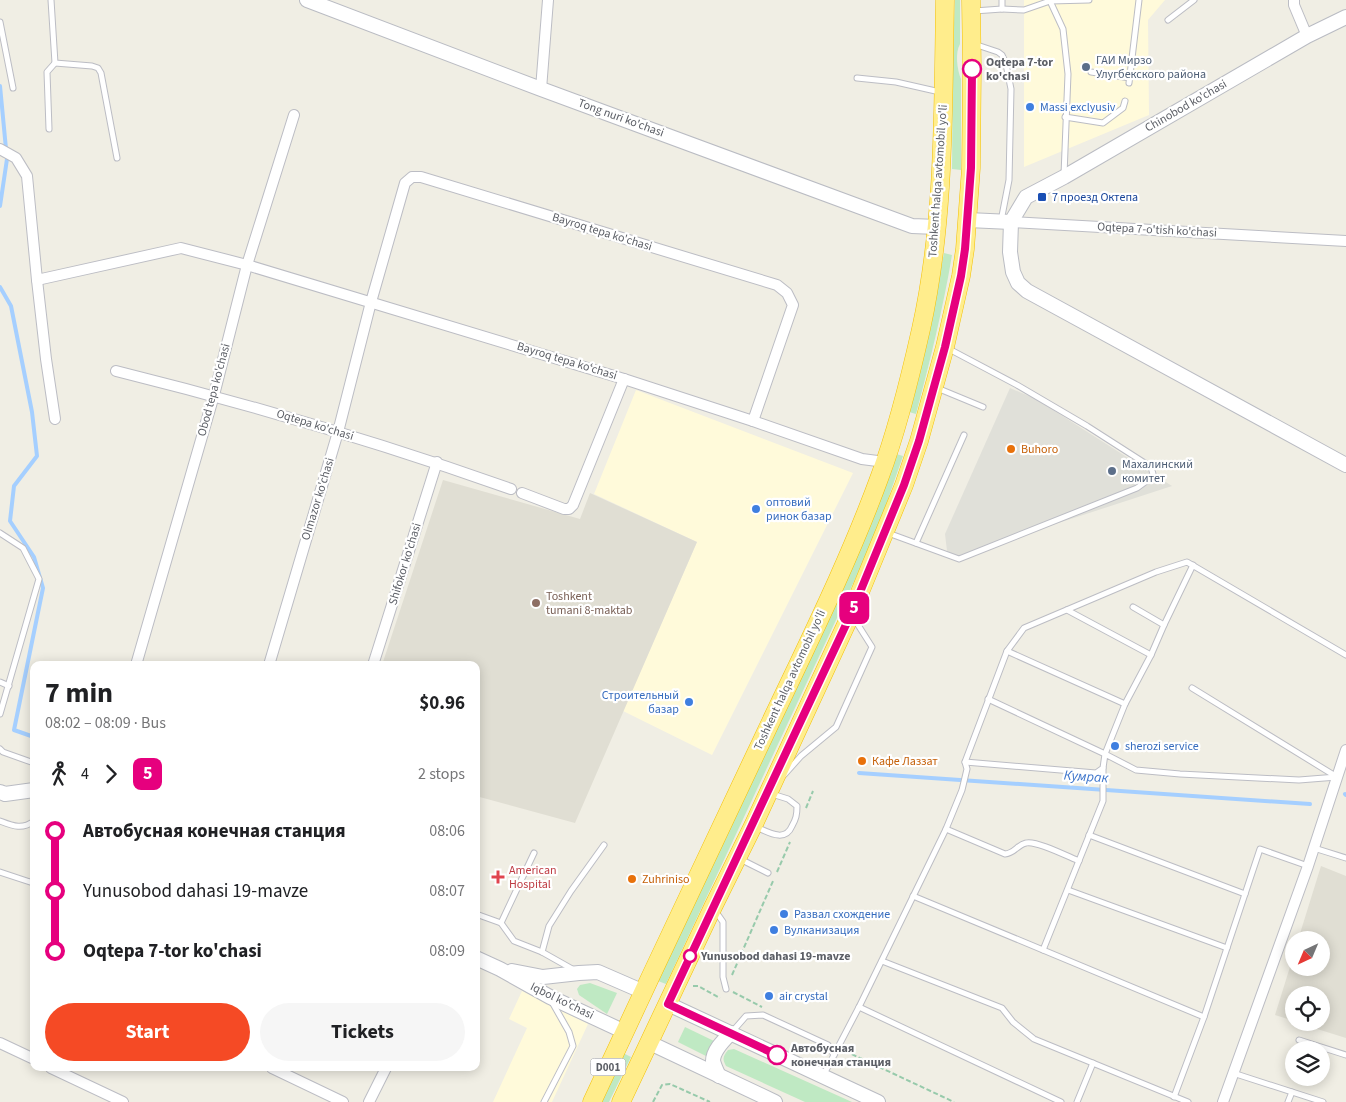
<!DOCTYPE html>
<html lang="en">
<head>
<meta charset="utf-8">
<style>
  :root { --surface:#fff; --page:#f6f6f6; --text:#202124; --muted:#757577; --accent:#f54a25 }
  body { margin:0; font-family:"Source Sans 3",sans-serif; background:var(--page); color:var(--text); height:100vh; display:flex; flex-direction:column; font-size:19px; white-space:nowrap }
  * { box-sizing:border-box; margin:0 }
  p { font-size:16px; color:var(--muted) }
  .icon { flex:none; width:28px; height:28px; fill:none; stroke:currentColor; stroke-width:2; stroke-linecap:round; stroke-linejoin:round }
  .map { position:relative; flex:1; overflow:hidden }
  .panel { position:absolute; left:30px; top:661px; width:450px; height:410px; display:flex; flex-direction:column; background:var(--surface); border-radius:10px; box-shadow:0 2px 12px #0003 }
  .panel>* { flex:none }
  .badge { padding:0 10px; border-radius:8px; font-size:18px; line-height:32px }
  .needle { width:32px; rotate:224deg }
  .fabs { position:absolute; left:1285px; top:931px; display:grid; gap:10px }
  .fabs a { display:grid; place-items:center; width:45px; height:45px; border-radius:50%; background:var(--surface); box-shadow:0 2px 12px #0003; font-size:25px }
  .map>.badge { position:absolute; translate:-50% -50%; box-shadow:0 0 0 2px #fff }
  .legs { display:flex; align-items:center; gap:8px; height:55px; padding:0 15px; font-size:16px }
  .legs p { margin-inline-start:auto }
  .summary { display:flex; align-items:center; justify-content:space-between; height:85px; padding:0 15px }
  h1 { font-size:28px; font-weight:700; line-height:38px }
  .cta { display:flex; gap:10px; margin-top:auto; padding:10px 15px }
  .cta a { flex:1; height:58px; border-radius:30px; background:var(--accent); color:#fff; font-size:20px; font-weight:700; line-height:58px; text-align:center }
  .cta a+a { background:var(--page); color:var(--text) }
  ul { padding:0 15px; list-style:none }
  li { display:flex; align-items:center; gap:18px; height:60px; font-size:19px }
  li i { display:grid; place-items:center; width:8px; height:100%; margin:0 6px; background:currentColor }
  li i::after { content:''; width:12px; height:12px; margin:-6px; border:4px solid; border-radius:50%; background:var(--surface) }
  li p { margin-inline-start:auto }
  li:first-child i { background:linear-gradient(#0000 50%,currentColor 0) }
  li:last-child i { background:linear-gradient(currentColor 50%,#0000 0) }
  .map>svg:first-child { display:block }
  .commercial { fill:#fffada }
  .industrial { fill:#e0e0d9 }
  .education { fill:#e0ded3 }
  .green { fill:#bfe9c3 }
  .lines { fill:none; stroke-linecap:round; stroke-linejoin:round }
  .stream { stroke:#a5cfff; stroke-width:4 }
  .lane-casing { stroke:#bcbdc4; stroke-width:7 }
  .street-casing { stroke:#bcbdc4; stroke-width:12 }
  .secondary-casing { stroke:#babcc3; stroke-width:16 }
  .highway-casing { stroke:#f4c000; stroke-width:19 }
  .path { stroke:#97caab; stroke-width:2; stroke-dasharray:5 2.5; stroke-linecap:butt }
  .lane { stroke:#fff; stroke-width:5 }
  .street { stroke:#fff; stroke-width:10 }
  .secondary { stroke:#fff; stroke-width:14 }
  .highway { stroke:#ffed8c; stroke-width:18 }
  .line-1-casing { stroke:#fff; stroke-width:11 }
  .line-1 { stroke:#e6007e; stroke-width:8 }
  .service-dot { fill:#5c6f8a; stroke:#fff; stroke-width:2 }
  .stop-1-dot { fill:#fff; stroke:#e6007e; stroke-width:2.5 }
  .shop-dot { fill:#3f7fe0; stroke:#fff; stroke-width:2 }
  .transit-dot { fill:#1a4fb4; stroke:#fff; stroke-width:2 }
  .food-dot { fill:#e8710a; stroke:#fff; stroke-width:2 }
  .education-dot { fill:#8d6e63; stroke:#fff; stroke-width:2 }
  .health-dot { fill:#e0444e; stroke:#fff; stroke-width:2 }
  .labels { text-anchor:middle; dominant-baseline:central; stroke-width:4.5; stroke-linejoin:round; paint-order:stroke }
  .shield { fill:#fff; stroke:#8d8f94; stroke-width:1 }
  .shield-label { font-size:11px; font-weight:bold; fill:#5c5f66 }
  .service-label { font-size:12px; fill:#4e5e75; stroke:#fff; text-anchor:start }
  .stop-label { font-size:12px; font-weight:bold; fill:#5c5f66; stroke:#fff; text-anchor:start }
  .street-label { font-size:12px; fill:#5c5f66; stroke:#fff }
  .shop-label { font-size:12px; fill:#366cbe; stroke:#fff; text-anchor:start }
  .transit-label { font-size:12px; fill:#164399; stroke:#fff; text-anchor:start }
  .food-label { font-size:12px; fill:#c56008; stroke:#fff; text-anchor:start }
  .education-label { font-size:12px; fill:#785e54; stroke:#fff; text-anchor:start }
  .health-label { font-size:12px; fill:#be3a42; stroke:#fff; text-anchor:start }
  .water-label { font-size:14px; font-style:italic; fill:#3e75cb; stroke:#fff }
</style>
</head>
<body>
<div class="map">
<svg width="1346" height="1102" viewBox="0 0 1346 1102">
  <rect width="100%" height="100%" fill="#f0eee4"/>
  <g class="commercial">
    <polygon points="1024,0 1165,0 1148,20 1149,115 1024,167"/>
    <polygon points="636,390 853,473 712,755 623,711 697,542 594,494"/>
    <polygon points="522,991 588,1024 552,1102 493,1102 527,1028 509,1019"/>
  </g>
  <polygon class="industrial" points="1010,388 1036,399 1172,486 948,559 945,534"/>
  <g class="education">
    <polygon points="443,480 580,519 590,493 697,542 575,823 476,796 476,665 382,665"/>
    <polygon points="1321,866 1346,876 1346,1038 1298,1023 1321,1022 1321,995 1294,995 1294,1021 1275,1015 1294,954 1294,968 1321,968 1321,940 1298,940"/>
  </g>
  <g class="green">
    <path d="M955,0H960V44C955,52 957,70 961,79V170L952,169L953,47Z"/>
    <path d="M944,253L952,255C943,309 930,361 916,414L909,412L928,333Z"/>
    <polygon points="896,454 903,456 879,525 865,558 666,984 658,981"/>
    <polygon points="590,983 617,993 607,1014 579,995 577,989 580,985"/>
    <polygon points="685,1027 714,1041 706,1056 678,1042"/>
    <path d="M734,1049L852,1102H805L726,1066C722,1059 723,1056 728,1050Z"/>
    <polygon points="623,1053 631,1057 609,1102 600,1102"/>
  </g>
  <g class="lines">
    <g class="stream">
      <polyline points="0,86 6,149"/>
      <polyline points="0,206 7,159"/>
      <polyline points="0,287 11,306 32,412 37,456 14,486 10,521 34,557 43,588 14,730 34,737"/>
      <polyline points="859,773 1310,804"/>
      <polyline points="1345,794 1346,795"/>
    </g>
    <defs>
      <g id="lane">
        <polyline points="51,0 55,63 92,66 98,68 101,73 117,158"/>
        <polyline points="1050,1 1089,0"/>
        <polyline points="1002,9 1024,10 1050,1 1063,29 1068,74 1064,175"/>
        <polyline points="974,11 1002,9 1002,0"/>
        <polyline points="1168,20 1194,0"/>
        <polyline points="0,22 13,88"/>
        <polyline points="974,44 998,52 1002,55 1006,64 1011,89 1009,180 1001,221"/>
        <polyline points="1091,72 1130,78"/>
        <polyline points="857,78 896,82 940,92"/>
        <polyline points="1129,83 1139,0"/>
        <polyline points="1065,117 1103,123 1123,108 1125,101"/>
        <polyline points="49,129 47,72 55,63"/>
        <polyline points="937,388 983,407"/>
        <polyline points="0,533 23,548 39,579 0,714"/>
        <polyline points="888,533 959,559 1137,488 1148,480 1153,474 1151,467 1087,426 1017,385 949,349"/>
        <polyline points="916,543 964,435"/>
        <polyline points="1133,607 1164,625"/>
        <polyline points="1067,610 1151,655"/>
        <polyline points="1007,651 1125,704"/>
        <polyline points="0,682 9,686"/>
        <polyline points="1192,688 1337,777"/>
        <polyline points="988,699 1105,754 1125,704 1151,655 1164,625 1193,565"/>
        <polyline points="0,749 3,752 34,763"/>
        <polyline points="965,762 1096,773 1103,768 1105,754 1136,770 1180,774 1299,780 1337,777"/>
        <polyline points="784,775 801,756 836,727 872,647 853,617"/>
        <path d="M0,821C13,826 22,830 34,821"/>
        <path d="M756,827C768,832 785,843 792,826C796,819 797,815 797,806L788,799L772,794"/>
        <path d="M946,829L1005,854C1015,853 1017,845 1026,843C1036,840 1069,857 1079,861"/>
        <polyline points="1089,835 1245,894"/>
        <polyline points="1314,848 1346,858"/>
        <polyline points="740,859 768,873"/>
        <polyline points="0,872 30,882 34,880"/>
        <polyline points="1068,890 1227,948"/>
        <polyline points="913,896 1204,1017"/>
        <polyline points="716,912 723,922 723,977 726,989"/>
        <polyline points="476,914 501,923 514,941 542,952 574,970"/>
        <polyline points="501,923 534,853"/>
        <polyline points="476,947 477,957"/>
        <polyline points="1043,950 1103,801 1103,768"/>
        <polyline points="542,952 549,926 571,891 604,845"/>
        <polyline points="882,961 1002,1008 1013,1022 1034,1039 1188,1102"/>
        <polyline points="859,1007 1061,1102"/>
        <polyline points="732,1032 746,1016 763,1015 828,1045 834,1055"/>
        <polyline points="1299,1040 1346,1055"/>
        <polyline points="1233,1073 1323,1102"/>
        <polyline points="823,1076 859,1007 946,829 962,790 967,769 965,762 1007,651 1024,628 1156,572 1187,562 1346,655"/>
        <polyline points="1174,1097 1204,1017 1260,849 1308,866"/>
        <polyline points="544,1102 573,1046 569,1032 552,1002"/>
        <polyline points="1077,1102 1093,1063"/>
        <polyline points="1288,1102 1292,1092"/>
      </g>
      <g id="street">
        <polyline points="1294,0 1294,5 1307,36"/>
        <polyline points="541,89 548,0"/>
        <polyline points="0,149 16,158 27,176 37,280 181,248 247,265 624,379 753,421 862,459 885,462"/>
        <polyline points="1011,222 1346,241"/>
        <polyline points="37,280 46,359 55,419"/>
        <path d="M116,371C249,404 381,443 511,489"/>
        <polyline points="522,493 564,509 569,509 573,505 624,379"/>
        <polyline points="136,665 214,395 247,265 294,115"/>
        <polyline points="269,665 338,432 371,302 405,183 412,177 421,177 777,285 787,293 793,305 753,421"/>
        <polyline points="373,665 437,462"/>
        <polyline points="0,1043 34,1059"/>
        <polyline points="51,1068 123,1102"/>
        <polyline points="272,1068 343,1102"/>
        <polyline points="369,1102 386,1068"/>
        <polyline points="1223,1102 1308,866 1346,750"/>
      </g>
      <g id="secondary">
        <polyline points="307,0 541,89 912,226 937,227"/>
        <polyline points="1346,17 1307,36 1064,177 1026,197 1011,222 1010,252 1013,272 1018,283 1027,291 1346,465"/>
        <polyline points="968,220 1011,222"/>
        <polyline points="0,792 5,794 34,790"/>
        <polyline points="476,958 500,969 550,997 625,1032"/>
        <polyline points="512,971 543,977 579,973 598,972 644,992"/>
        <polyline points="668,1004 878,1102"/>
        <polyline points="650,1043 775,1102"/>
        <path d="M719,1076C717,1072 714,1065 713,1061C713,1050 724,1040 731,1033"/>
      </g>
      <g id="highway">
        <path d="M592,1102C649,979 707,857 765,734C805,649 848,564 880,476C898,428 910,378 921,329C945,221 943,110 945,0"/>
        <polyline points="621,1102 713,907 753,826 851,614 904,485 919,441 945,347 961,276 965,249 971,168 972,69 971,0"/>
      </g>
    </defs>
    <use href="#lane" class="lane-casing"/>
    <use href="#street" class="street-casing"/>
    <use href="#secondary" class="secondary-casing"/>
    <use href="#highway" class="highway-casing"/>
    <g class="path">
      <polyline points="806,808 813,791"/>
      <polyline points="777,872 790,842"/>
      <polyline points="732,975 773,881"/>
      <polyline points="693,986 698,986 720,998"/>
      <polyline points="733,992 762,1007"/>
      <polyline points="845,1051 954,1102"/>
      <polyline points="653,1102 662,1085 670,1084 710,1102"/>
    </g>
    <use href="#lane" class="lane"/>
    <use href="#street" class="street"/>
    <use href="#secondary" class="secondary"/>
    <use href="#highway" class="highway"/>
  </g>
  <g class="lines">
    <defs>
      <polyline id="line-1" points="777,1055 668,1004 851,614 904,485 919,441 945,347 961,276 965,249 971,168 972,69"/>
    </defs>
    <use href="#line-1" class="line-1-casing"/>
    <use href="#line-1" class="line-1"/>
  </g>
  <g class="service-dot">
    <circle cx="1086" cy="67" r="5"/>
    <circle cx="1112" cy="471" r="5"/>
  </g>
  <g class="stop-1-dot">
    <circle cx="972" cy="69" r="9"/>
    <circle cx="690" cy="956" r="6"/>
    <circle cx="777" cy="1055" r="9"/>
  </g>
  <g class="shop-dot">
    <circle cx="1030" cy="107" r="5"/>
    <circle cx="756" cy="509" r="5"/>
    <circle cx="689" cy="702" r="5"/>
    <circle cx="1115" cy="746" r="5"/>
    <circle cx="784" cy="914" r="5"/>
    <circle cx="774" cy="930" r="5"/>
    <circle cx="769" cy="996" r="5"/>
  </g>
  <rect class="transit-dot" x="1037" y="192" width="10" height="10" rx="2.5"/>
  <g class="food-dot">
    <circle cx="1011" cy="449" r="5"/>
    <circle cx="862" cy="761" r="5"/>
    <circle cx="632" cy="879" r="5"/>
  </g>
  <circle class="education-dot" cx="536" cy="603" r="5"/>
  <path class="health-dot" d="M495.5 869.5h5v5h5v5h-5v5h-5v-5h-5v-5h5z"/>
  <g class="labels">
    <rect class="shield" x="590.5" y="1058.5" width="35" height="17" rx="4"/>
    <g class="shield-label">
      <text x="608" y="1067">D001</text>
    </g>
    <g class="service-label">
      <text x="1096" y="60">ГАИ Мирзо<tspan x="1096" dy="14">Улугбекского района</tspan></text>
      <text x="1122" y="464">Махалинский<tspan x="1122" dy="14">комитет</tspan></text>
    </g>
    <g class="stop-label">
      <text x="986" y="62">Oqtepa 7-tor<tspan x="986" dy="14">ko'chasi</tspan></text>
      <text x="701" y="956">Yunusobod dahasi 19-mavze</text>
      <text x="791" y="1048">Автобусная<tspan x="791" dy="14">конечная станция</tspan></text>
    </g>
    <g class="street-label">
      <text transform="translate(1186 106) rotate(-30)">Chinobod ko'chasi</text>
      <text transform="translate(621 118) rotate(20)">Tong nuri ko'chasi</text>
      <text transform="translate(938 181) rotate(-86)">Toshkent halqa avtomobil yo'li</text>
      <text transform="translate(1157 230) rotate(3)">Oqtepa 7-o'tish ko'chasi</text>
      <text transform="translate(602 232) rotate(17)">Bayroq tepa ko'chasi</text>
      <text transform="translate(567 361) rotate(17)">Bayroq tepa koʻchasi</text>
      <text transform="translate(214 390) rotate(-75)">Obod tepa ko'chasi</text>
      <text transform="translate(315 425) rotate(17)">Oqtepa ko'chasi</text>
      <text transform="translate(318 499) rotate(-73)">Olmazor ko'chasi</text>
      <text transform="translate(405 564) rotate(-73)">Shifokor ko'chasi</text>
      <text transform="translate(790 680) rotate(-65)">Toshkent halqa avtomobil yo'li</text>
      <text transform="translate(562 1001) rotate(26)">Iqbol ko'chasi</text>
    </g>
    <g class="shop-label">
      <text x="1040" y="107">Massi exclyusiv</text>
      <text x="766" y="502">оптовий<tspan x="766" dy="14">ринок базар</tspan></text>
      <text x="679" y="695" text-anchor="end">Строительный<tspan x="679" dy="14">базар</tspan></text>
      <text x="1125" y="746">sherozi service</text>
      <text x="794" y="914">Развал схождение</text>
      <text x="784" y="930">Вулканизация</text>
      <text x="779" y="996">air crystal</text>
    </g>
    <g class="transit-label">
      <text x="1052" y="197">7 проезд Октепа</text>
    </g>
    <g class="food-label">
      <text x="1021" y="449">Buhoro</text>
      <text x="872" y="761">Кафе Лаззат</text>
      <text x="642" y="879">Zuhriniso</text>
    </g>
    <g class="education-label">
      <text x="546" y="596">Toshkent<tspan x="546" dy="14">tumani 8-maktab</tspan></text>
    </g>
    <g class="health-label">
      <text x="509" y="870">American<tspan x="509" dy="14">Hospital</tspan></text>
    </g>
    <g class="water-label">
      <text transform="translate(1086 777) rotate(4)">Кумрак</text>
    </g>
  </g>
</svg>
<div class="fabs">
<a><svg class="needle" viewBox="-14 -14 28 28"><path d="M0-13l5 13h-10z" fill="#e53935"/><path d="M0 13l5-13h-10z" fill="#757577"/></svg></a>
<a><svg class="icon" aria-label="locate" viewBox="0 0 24 24"><circle cx="12" cy="12" r="6"/><path d="M12 2v4M12 18v4M2 12h4M18 12h4"/></svg></a>
<a><svg class="icon" aria-label="layers" viewBox="0 0 24 24"><path d="M12 4l9 5-9 5-9-5zM3 14l9 5 9-5"/></svg></a>
</div>
<b class="badge" style="left:854px;top:608px;background:#e6007e;color:#fff">5</b>
<section class="panel">
<div class="summary"><div><h1>7 min</h1><p>08:02 – 08:09 · Bus</p></div><b>$0.96</b></div>
<div class="legs"><svg class="icon" aria-label="walk" viewBox="0 0 24 24"><circle cx="13" cy="4" r="2"/><path d="M13 8l-2 6 4 7M11 14l-3 7M7 12l3-4h3l4 4"/></svg>4<svg class="icon" aria-label="forward" viewBox="0 0 24 24"><path d="M9 5l7 7-7 7"/></svg><b class="badge" style="background:#e6007e;color:#fff">5</b><p>2 stops</p></div>
<ul>
<li><i style="color:#e6007e"></i><b>Автобусная конечная станция</b><p>08:06</p></li>
<li><i style="color:#e6007e"></i><span>Yunusobod dahasi 19-mavze</span><p>08:07</p></li>
<li><i style="color:#e6007e"></i><b>Oqtepa 7-tor ko'chasi</b><p>08:09</p></li>
</ul>
<div class="cta"><a>Start</a><a>Tickets</a></div>
</section>
</div>
</body>
</html>
